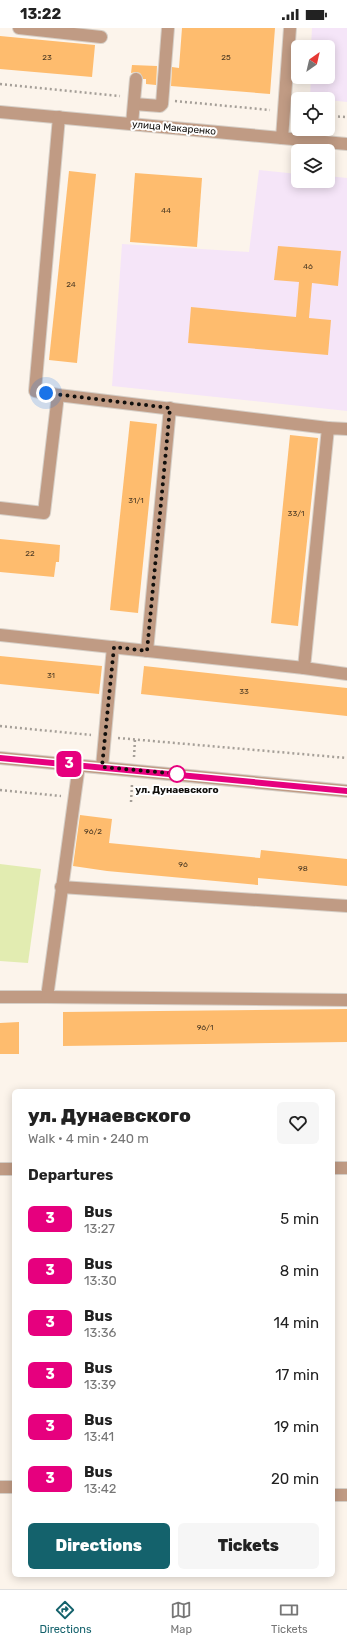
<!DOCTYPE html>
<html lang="en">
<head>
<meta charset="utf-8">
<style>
  :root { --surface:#fff; --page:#f6f6f6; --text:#222; --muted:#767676; --line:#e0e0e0; --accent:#14626c }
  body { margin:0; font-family:Rubik,sans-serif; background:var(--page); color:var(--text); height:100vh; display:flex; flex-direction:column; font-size:15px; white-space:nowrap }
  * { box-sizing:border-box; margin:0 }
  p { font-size:13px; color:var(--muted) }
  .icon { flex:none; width:22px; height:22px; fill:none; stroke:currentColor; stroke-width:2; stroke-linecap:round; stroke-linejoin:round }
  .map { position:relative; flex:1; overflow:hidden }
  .panel { position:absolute; left:12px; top:1061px; width:323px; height:488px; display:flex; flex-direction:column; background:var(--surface); border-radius:6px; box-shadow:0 2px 10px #0003 }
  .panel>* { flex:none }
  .badge { padding:0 8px; border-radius:6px; font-size:14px; line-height:26px }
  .needle { width:26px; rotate:34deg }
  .controls { position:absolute; left:291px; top:12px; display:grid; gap:8px }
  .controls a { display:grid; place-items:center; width:44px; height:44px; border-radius:6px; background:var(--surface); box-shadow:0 2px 10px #0003; font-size:20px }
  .you { position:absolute; width:20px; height:20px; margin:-10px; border:3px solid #fff; border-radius:50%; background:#1a73e8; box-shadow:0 0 0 6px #1a73e833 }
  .map>.badge { position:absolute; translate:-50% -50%; box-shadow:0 0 0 2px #fff }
  h2 { padding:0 16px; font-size:15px; line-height:36px }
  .round { display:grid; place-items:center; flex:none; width:42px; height:42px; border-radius:6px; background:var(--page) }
  .overview { display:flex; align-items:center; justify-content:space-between; height:68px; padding:0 16px }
  h1 { font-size:19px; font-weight:800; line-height:30px }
  .action { display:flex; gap:8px; margin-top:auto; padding:8px 16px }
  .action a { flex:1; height:46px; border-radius:6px; background:var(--accent); color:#fff; font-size:16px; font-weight:800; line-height:46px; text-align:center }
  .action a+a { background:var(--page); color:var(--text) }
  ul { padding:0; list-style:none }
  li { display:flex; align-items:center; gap:12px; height:52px; padding:0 16px }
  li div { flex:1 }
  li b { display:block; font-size:15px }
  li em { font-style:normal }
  li .badge { min-width:44px; font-weight:700; text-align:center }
  .status { display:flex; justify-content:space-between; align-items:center; height:28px; padding:0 20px; background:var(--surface); direction:ltr }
  .status svg { height:11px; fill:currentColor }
  .tabs { display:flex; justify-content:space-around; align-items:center; height:56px; border-top:1px solid var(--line); background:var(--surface); font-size:11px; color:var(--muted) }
  .tabs a { display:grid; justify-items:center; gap:2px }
  .tabs .selected { color:var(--accent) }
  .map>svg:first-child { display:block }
  .education { fill:#f5e5f8 }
  .green { fill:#e2ecb1 }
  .building { fill:#febc6e }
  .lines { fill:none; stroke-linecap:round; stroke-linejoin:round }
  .minor-casing { stroke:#d6cfc7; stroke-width:14 }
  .path { stroke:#a59f98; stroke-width:2.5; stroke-dasharray:2 3; stroke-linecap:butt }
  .minor { stroke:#c09b84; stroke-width:12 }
  .line-casing { stroke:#fff; stroke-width:9 }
  .line { stroke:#e6007e; stroke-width:6 }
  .walk { stroke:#110f0c; stroke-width:4; stroke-dasharray:0 7.2 }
  .stop-dot { fill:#fff; stroke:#e6007e; stroke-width:2 }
  .labels { text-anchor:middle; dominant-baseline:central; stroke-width:4; stroke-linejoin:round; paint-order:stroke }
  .number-label { font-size:8px; fill:#4c3a24 }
  .street-label { font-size:10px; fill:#110f0c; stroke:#fff }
  .stop-label { font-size:10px; font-weight:bold; fill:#110f0c; stroke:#fff }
</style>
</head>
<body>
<div class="status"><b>13:22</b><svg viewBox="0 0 49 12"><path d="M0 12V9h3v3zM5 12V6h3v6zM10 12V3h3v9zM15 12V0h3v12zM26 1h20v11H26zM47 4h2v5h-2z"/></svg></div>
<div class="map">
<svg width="347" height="1561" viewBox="0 0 347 1561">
  <rect width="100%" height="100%" fill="#fcf4eb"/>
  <g class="education">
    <polygon points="312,0 347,0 347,74 328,72 328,71 310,70 311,49 328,49 328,19 311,19"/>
    <polygon points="259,142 298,146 298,153 328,153 328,148 347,150 347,383 112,358 122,216 249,224"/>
  </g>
  <polygon class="green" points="0,836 41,841 28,935 0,933"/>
  <g class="building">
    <polygon points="182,0 275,0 270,66 171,58 172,39 179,40"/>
    <polygon points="0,8 95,17 92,49 0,41"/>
    <polygon points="132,37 157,38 156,57 146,56 146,51 143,51 140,45 136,44 131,45"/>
    <polygon points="69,143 96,146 77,335 49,332"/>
    <polygon points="135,145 202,150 197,219 130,214"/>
    <polygon points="278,218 341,223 338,258 312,255 309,290 331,292 328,327 188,315 191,279 296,289 299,254 274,252"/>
    <polygon points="130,393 157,396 138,585 110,582"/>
    <polygon points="290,407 318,410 298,598 271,595"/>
    <polygon points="0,511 60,517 59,534 56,534 54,549 0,544"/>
    <polygon points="0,628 102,638 99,666 0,656"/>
    <polygon points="144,638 347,660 347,688 141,666"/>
    <polygon points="80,787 112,791 109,815 260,830 261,822 347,831 347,858 258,850 258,857 107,843 73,838"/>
    <polygon points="347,981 347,1014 63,1018 63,984"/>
    <polygon points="19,994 19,1026 0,1026 0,995"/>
  </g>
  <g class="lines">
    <defs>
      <g id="minor">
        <polyline points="19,0 101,9"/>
        <polyline points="134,76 160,78 162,76 168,0"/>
        <polyline points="0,84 347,116"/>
        <polyline points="132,96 136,51"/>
        <polyline points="282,110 290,0"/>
        <polyline points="58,367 328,400"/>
        <polyline points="347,401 328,400 304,640 347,646"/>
        <polyline points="0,480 44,485 58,367 35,363 59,89"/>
        <polyline points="0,607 304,640"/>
        <polyline points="147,623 170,380"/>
        <polyline points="0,730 347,763"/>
        <polyline points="102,739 113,619"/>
        <polyline points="61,859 347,878"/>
        <polyline points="0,969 47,969 79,737"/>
        <polyline points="47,969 347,972"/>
        <polyline points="333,1140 347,1140"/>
        <polyline points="0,1141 14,1141"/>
        <polyline points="0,1459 14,1459"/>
        <polyline points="333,1467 347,1467"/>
      </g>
    </defs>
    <use href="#minor" class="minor-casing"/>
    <g class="path">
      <polyline points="0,56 120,68"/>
      <polyline points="175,73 270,82"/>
      <polyline points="328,88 347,89"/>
      <polyline points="0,698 91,707"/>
      <polyline points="118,710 347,730"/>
      <polyline points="134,729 135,711"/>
      <polyline points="0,762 61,768"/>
      <polyline points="131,774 132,756"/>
    </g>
    <use href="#minor" class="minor"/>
  </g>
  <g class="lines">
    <defs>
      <polyline id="line" points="0,730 347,763"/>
    </defs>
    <use href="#line" class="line-casing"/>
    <use href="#line" class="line"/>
    <polyline class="walk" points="46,365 170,380 147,623 114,619 102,739 179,746 177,746"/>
  </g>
  <circle class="stop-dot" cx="177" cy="746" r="8"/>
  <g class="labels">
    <g class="number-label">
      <text x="47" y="29">23</text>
      <text x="226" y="29">25</text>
      <text x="166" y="182">44</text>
      <text x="308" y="238">46</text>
      <text x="71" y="256">24</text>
      <text x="136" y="472">31/1</text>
      <text x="296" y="485">33/1</text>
      <text x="30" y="525">22</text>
      <text x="51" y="647">31</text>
      <text x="244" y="663">33</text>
      <text x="93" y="803">96/2</text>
      <text x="183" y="836">96</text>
      <text x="303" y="840">98</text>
      <text x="205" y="999">96/1</text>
    </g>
    <g class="street-label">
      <text transform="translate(174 100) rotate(5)">улица Макаренко</text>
    </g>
    <g class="stop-label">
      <text x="177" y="762">ул. Дунаевского</text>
    </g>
  </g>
</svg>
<div class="controls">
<a><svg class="needle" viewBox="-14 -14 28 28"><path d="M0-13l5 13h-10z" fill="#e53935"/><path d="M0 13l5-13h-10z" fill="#767676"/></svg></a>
<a><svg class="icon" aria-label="locate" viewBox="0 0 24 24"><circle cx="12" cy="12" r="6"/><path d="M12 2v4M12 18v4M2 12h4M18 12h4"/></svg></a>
<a><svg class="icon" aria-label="layers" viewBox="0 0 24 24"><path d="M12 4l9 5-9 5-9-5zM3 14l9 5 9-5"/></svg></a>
</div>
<div class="you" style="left:46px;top:365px"></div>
<b class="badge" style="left:69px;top:736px;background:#e6007e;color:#fff">3</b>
<section class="panel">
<div class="overview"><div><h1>ул. Дунаевского</h1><p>Walk · 4 min · 240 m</p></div><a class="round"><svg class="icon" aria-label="heart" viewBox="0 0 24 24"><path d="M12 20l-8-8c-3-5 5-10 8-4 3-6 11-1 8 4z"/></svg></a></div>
<h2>Departures</h2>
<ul>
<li><span class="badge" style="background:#e6007e;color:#fff">3</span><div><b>Bus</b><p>13:27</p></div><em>5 min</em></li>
<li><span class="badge" style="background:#e6007e;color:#fff">3</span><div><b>Bus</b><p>13:30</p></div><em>8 min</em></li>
<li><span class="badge" style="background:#e6007e;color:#fff">3</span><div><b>Bus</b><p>13:36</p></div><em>14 min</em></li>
<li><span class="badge" style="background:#e6007e;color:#fff">3</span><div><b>Bus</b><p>13:39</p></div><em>17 min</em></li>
<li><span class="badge" style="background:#e6007e;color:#fff">3</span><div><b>Bus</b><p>13:41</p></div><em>19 min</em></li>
<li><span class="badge" style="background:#e6007e;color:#fff">3</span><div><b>Bus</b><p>13:42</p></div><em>20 min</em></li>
</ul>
<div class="action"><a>Directions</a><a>Tickets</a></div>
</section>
</div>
<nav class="tabs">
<a class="selected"><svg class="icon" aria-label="directions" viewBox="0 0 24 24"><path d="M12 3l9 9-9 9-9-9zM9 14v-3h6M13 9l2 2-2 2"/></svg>Directions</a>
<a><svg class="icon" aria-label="map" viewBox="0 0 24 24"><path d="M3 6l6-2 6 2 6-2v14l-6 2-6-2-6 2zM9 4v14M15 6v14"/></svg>Map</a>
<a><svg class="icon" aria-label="tickets" viewBox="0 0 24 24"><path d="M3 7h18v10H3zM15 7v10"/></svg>Tickets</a>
</nav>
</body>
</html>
